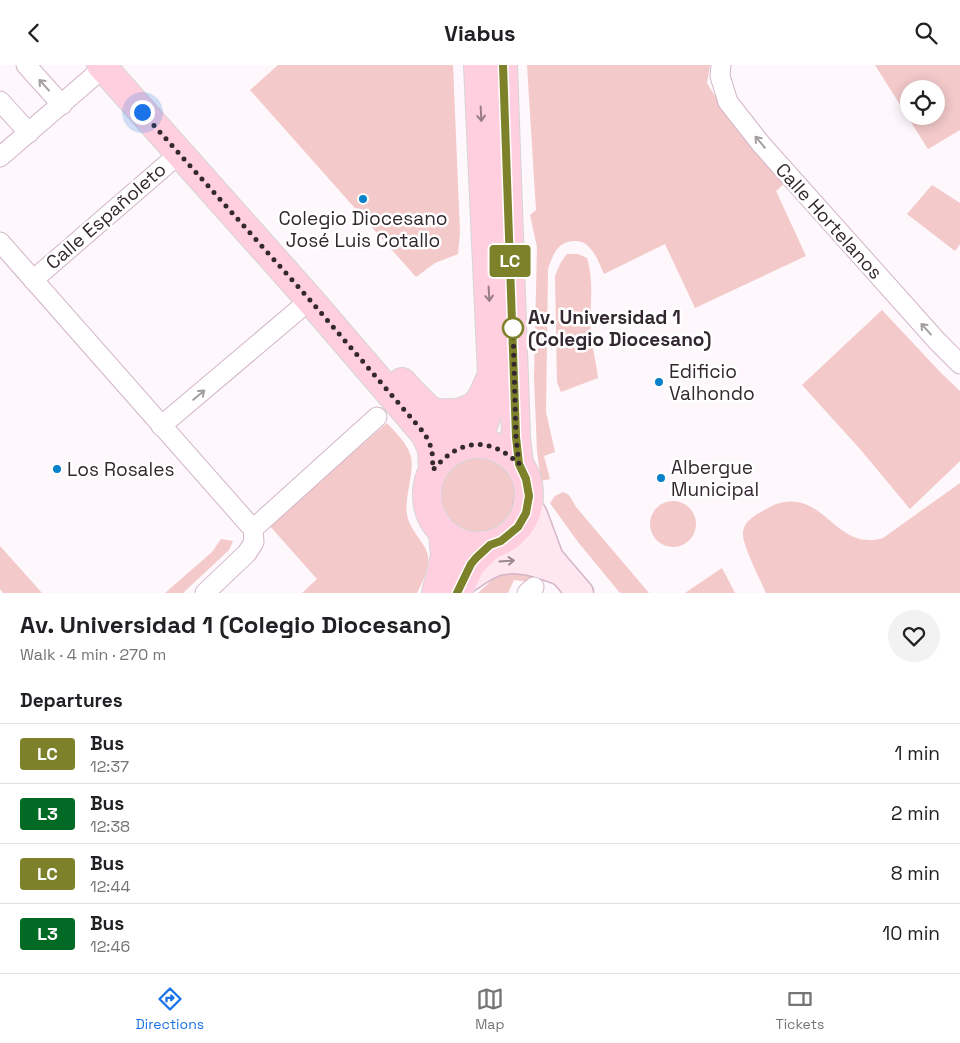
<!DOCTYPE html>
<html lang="en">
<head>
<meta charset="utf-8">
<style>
  :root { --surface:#fff; --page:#f2f2f2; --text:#202124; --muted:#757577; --line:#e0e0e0; --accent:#1a73e8 }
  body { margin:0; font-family:"Space Grotesk",sans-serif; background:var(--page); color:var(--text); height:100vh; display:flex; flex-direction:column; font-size:19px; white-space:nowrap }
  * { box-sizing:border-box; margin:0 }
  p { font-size:16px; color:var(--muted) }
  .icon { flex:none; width:28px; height:28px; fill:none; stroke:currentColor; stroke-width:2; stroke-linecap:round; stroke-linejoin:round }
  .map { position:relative; height:528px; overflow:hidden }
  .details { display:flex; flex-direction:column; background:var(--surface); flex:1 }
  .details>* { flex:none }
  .badge { padding:0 10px; border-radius:4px; font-size:18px; line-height:32px }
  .fabs { position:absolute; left:900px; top:15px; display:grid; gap:10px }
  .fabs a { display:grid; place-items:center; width:45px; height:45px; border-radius:50%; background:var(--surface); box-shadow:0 2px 12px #0003; font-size:25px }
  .you { position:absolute; width:25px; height:25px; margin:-12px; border:4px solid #fff; border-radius:50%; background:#1a73e8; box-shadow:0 0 0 8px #1a73e833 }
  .map>.badge { position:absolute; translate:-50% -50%; box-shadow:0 0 0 2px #fff }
  h2 { padding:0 20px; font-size:19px; line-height:45px }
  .round { display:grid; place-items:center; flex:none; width:52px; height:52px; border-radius:26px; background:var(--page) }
  .overview { display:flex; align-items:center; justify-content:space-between; height:85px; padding:0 20px }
  h1 { font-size:24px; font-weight:800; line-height:38px }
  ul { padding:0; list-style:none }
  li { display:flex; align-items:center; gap:15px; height:60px; padding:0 20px; border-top:1px solid var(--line) }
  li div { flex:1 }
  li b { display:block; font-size:19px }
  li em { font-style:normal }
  li .badge { min-width:55px; font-weight:700; text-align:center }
  header { display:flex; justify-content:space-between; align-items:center; height:65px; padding:0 20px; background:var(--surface); font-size:22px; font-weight:800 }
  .dock { display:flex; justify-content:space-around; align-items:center; height:70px; border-top:1px solid var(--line); background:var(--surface); font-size:14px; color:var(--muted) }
  .dock a { display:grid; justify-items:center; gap:2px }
  .dock .active { color:var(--accent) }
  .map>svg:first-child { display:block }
  .green { fill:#f3c9ca; fill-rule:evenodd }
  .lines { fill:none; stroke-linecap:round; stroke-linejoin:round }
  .street-casing { stroke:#d3b5c8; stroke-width:21 }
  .secondary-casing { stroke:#d3b5c8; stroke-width:29 }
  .primary-casing { stroke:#d6d4d5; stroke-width:30 }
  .street { stroke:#fff; stroke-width:19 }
  .secondary { stroke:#ffe7ef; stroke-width:26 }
  .primary { stroke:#ffcfdf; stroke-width:28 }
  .oneway { stroke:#a39ea1 }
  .oneway2 { stroke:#997c87 }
  .oneway3 { stroke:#99888f }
  .line-casing { stroke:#fff; stroke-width:11 }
  .line { stroke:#7d812a; stroke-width:8 }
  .walk { stroke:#33282f; stroke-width:5; stroke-dasharray:0 9 }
  .poi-dot { fill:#0681ca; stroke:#fff; stroke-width:2 }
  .stop-dot { fill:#fff; stroke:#7d812a; stroke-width:2.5 }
  .labels { text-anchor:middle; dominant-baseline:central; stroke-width:5; stroke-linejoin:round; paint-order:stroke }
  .street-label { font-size:19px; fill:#33282f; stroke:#fff }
  .poi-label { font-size:19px; fill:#33282f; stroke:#fff; text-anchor:start }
  .stop-label { font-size:19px; font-weight:bold; fill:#33282f; stroke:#fff; text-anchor:start }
</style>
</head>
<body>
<header><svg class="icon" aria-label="back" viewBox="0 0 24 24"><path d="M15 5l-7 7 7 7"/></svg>Viabus<svg class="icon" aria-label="search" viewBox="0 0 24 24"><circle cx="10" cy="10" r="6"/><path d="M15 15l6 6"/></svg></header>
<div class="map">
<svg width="960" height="528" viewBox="0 0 960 528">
  <rect width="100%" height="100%" fill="#fef7fb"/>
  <g class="green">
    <polygon points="278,0 453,0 460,167 458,189 435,198 416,212 250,25"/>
    <path d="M527,0H710L707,18L713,28L763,96L784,119L776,126L806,191L695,243L665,179L604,209C600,200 596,189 589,182C586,178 580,176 575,176C557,176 553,190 548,204L546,347L555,387L544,391L550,414L541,416L537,386L534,312L537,182L530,150L536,145Z"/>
    <path d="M875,0H960V65L928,84ZM909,24H936V51H909Z"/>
    <polygon points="932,120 960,138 960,179 955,186 907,149"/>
    <path d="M567,189H578L587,193C595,221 589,240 591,267C592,282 596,297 598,313L561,327L557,317L555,211L561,197Z"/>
    <polygon points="882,245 941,308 960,326 960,396 910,444 860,384 802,320"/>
    <path d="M387,358C395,367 406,377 410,389C416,404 404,431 407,450C410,466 427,480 428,491C429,503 423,517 417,528H302L317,514L269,460Z"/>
    <circle cx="478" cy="431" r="39"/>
    <path d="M960,418V528H766C761,516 741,478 743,467C744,458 752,452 759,448C766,445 773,439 780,438C825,426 836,487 883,473Z"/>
    <polygon points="563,427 569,430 576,442 649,528 620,528 578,477 550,438 555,431"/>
    <circle cx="673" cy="459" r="23"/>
    <polygon points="221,474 233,476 229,485 183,528 165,528 212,487"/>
    <polygon points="0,481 42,528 3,528 0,524"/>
    <polygon points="722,503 735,528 685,528"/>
    <path d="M510,508C524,509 535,510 545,520L541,523L531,517L514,515L508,528H478L494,513Z"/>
  </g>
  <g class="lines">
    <defs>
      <g id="street">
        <polyline points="26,0 62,40"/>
        <polyline points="721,0 720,11 728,37 761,79 937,276 960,299"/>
        <polyline points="0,36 29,68"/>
        <polyline points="0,92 103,3"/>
        <polyline points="0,177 253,464 254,477 247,488 205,528"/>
        <polyline points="33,215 180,88"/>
        <polyline points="161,361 310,235"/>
        <polyline points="253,464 377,352"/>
        <polyline points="527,528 534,522"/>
      </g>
      <g id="secondary">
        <polyline points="527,439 534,450 550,493 580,528"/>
        <path d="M501,476C522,475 532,483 550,493"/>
        <path d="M463,517C474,510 486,500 498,497C519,491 542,500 561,507"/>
      </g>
      <g id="primary">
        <polyline points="101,0 310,235 425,369 432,384 433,405"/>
        <polyline points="503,0 516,372 519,399"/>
        <path d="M402,317C423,341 448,363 475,379"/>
        <path d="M433,347C447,349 461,350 474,341C482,336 486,322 490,314"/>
        <polyline points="475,379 483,361 493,331 478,0"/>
        <circle cx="478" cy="430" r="51"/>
        <polyline points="436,528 445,491 443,468"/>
        <polyline points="457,528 471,499 490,480"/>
      </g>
    </defs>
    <use href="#street" class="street-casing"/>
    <use href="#secondary" class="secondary-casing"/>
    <use href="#primary" class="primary-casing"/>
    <use href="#street" class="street"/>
    <use href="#secondary" class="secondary"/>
    <use href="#primary" class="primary"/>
  </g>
  <defs><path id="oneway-shaft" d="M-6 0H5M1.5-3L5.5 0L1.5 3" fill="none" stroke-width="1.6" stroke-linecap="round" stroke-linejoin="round" transform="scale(1.25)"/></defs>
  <g class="oneway">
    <use href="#oneway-shaft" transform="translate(44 20) rotate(-132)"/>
    <use href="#oneway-shaft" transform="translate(760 77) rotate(-130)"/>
    <use href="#oneway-shaft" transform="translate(926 264) rotate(-132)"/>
    <use href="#oneway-shaft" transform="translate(199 330) rotate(-40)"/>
  </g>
  <g class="oneway2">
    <use href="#oneway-shaft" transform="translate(481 49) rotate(87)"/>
    <use href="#oneway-shaft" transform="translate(489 229) rotate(87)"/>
  </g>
  <use class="oneway3" href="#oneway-shaft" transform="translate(507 496) rotate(-4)"/>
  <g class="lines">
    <defs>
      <polyline id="line" points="457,528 471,499 476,493 490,480 501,476 518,462 526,448 529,431 526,414 519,399 516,372 503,0"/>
    </defs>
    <use href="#line" class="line-casing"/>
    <use href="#line" class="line"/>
    <path class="walk" d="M142,47L310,235L425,369L432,384L433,405C460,373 489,371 519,399L516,372L513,263"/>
  </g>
  <g class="poi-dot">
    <circle cx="363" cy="134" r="5"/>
    <circle cx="659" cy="317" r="5"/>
    <circle cx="57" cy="404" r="5"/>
    <circle cx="661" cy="413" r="5"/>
  </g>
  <circle class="stop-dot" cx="513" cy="263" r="10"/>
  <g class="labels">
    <g class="street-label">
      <text transform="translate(106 151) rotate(-41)">Calle Españoleto</text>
      <text transform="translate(829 156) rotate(48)">Calle Hortelanos</text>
    </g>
    <g class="poi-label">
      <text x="363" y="153" text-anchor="middle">Colegio Diocesano<tspan x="363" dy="22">José Luis Cotallo</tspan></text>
      <text x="669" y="306">Edificio<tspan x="669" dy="22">Valhondo</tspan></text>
      <text x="671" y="402">Albergue<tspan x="671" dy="22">Municipal</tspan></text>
      <text x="67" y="404">Los Rosales</text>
    </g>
    <g class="stop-label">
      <text x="528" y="252">Av. Universidad 1<tspan x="528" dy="22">(Colegio Diocesano)</tspan></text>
    </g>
  </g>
</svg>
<div class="fabs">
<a><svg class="icon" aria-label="locate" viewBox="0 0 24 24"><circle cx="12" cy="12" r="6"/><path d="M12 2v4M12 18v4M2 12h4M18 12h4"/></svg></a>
</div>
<div class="you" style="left:142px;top:47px"></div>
<b class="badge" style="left:510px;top:196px;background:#7d812a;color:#fff">LC</b>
</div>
<section class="details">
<div class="overview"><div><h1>Av. Universidad 1 (Colegio Diocesano)</h1><p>Walk · 4 min · 270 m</p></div><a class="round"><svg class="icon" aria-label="heart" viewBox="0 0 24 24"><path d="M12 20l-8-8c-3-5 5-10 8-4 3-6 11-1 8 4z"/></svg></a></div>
<h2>Departures</h2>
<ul>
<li><span class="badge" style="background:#7d812a;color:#fff">LC</span><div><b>Bus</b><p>12:37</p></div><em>1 min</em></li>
<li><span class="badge" style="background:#016a25;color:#fff">L3</span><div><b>Bus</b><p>12:38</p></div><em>2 min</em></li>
<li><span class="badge" style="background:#7d812a;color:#fff">LC</span><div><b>Bus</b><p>12:44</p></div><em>8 min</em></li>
<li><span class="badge" style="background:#016a25;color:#fff">L3</span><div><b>Bus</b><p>12:46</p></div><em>10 min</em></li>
</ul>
</section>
<nav class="dock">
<a class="active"><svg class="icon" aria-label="directions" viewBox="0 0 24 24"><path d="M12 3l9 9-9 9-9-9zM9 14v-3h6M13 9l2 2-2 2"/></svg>Directions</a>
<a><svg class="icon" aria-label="map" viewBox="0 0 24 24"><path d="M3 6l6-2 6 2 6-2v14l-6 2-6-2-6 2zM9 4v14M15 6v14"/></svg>Map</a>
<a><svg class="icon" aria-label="tickets" viewBox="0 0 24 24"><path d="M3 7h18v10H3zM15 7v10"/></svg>Tickets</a>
</nav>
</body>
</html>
